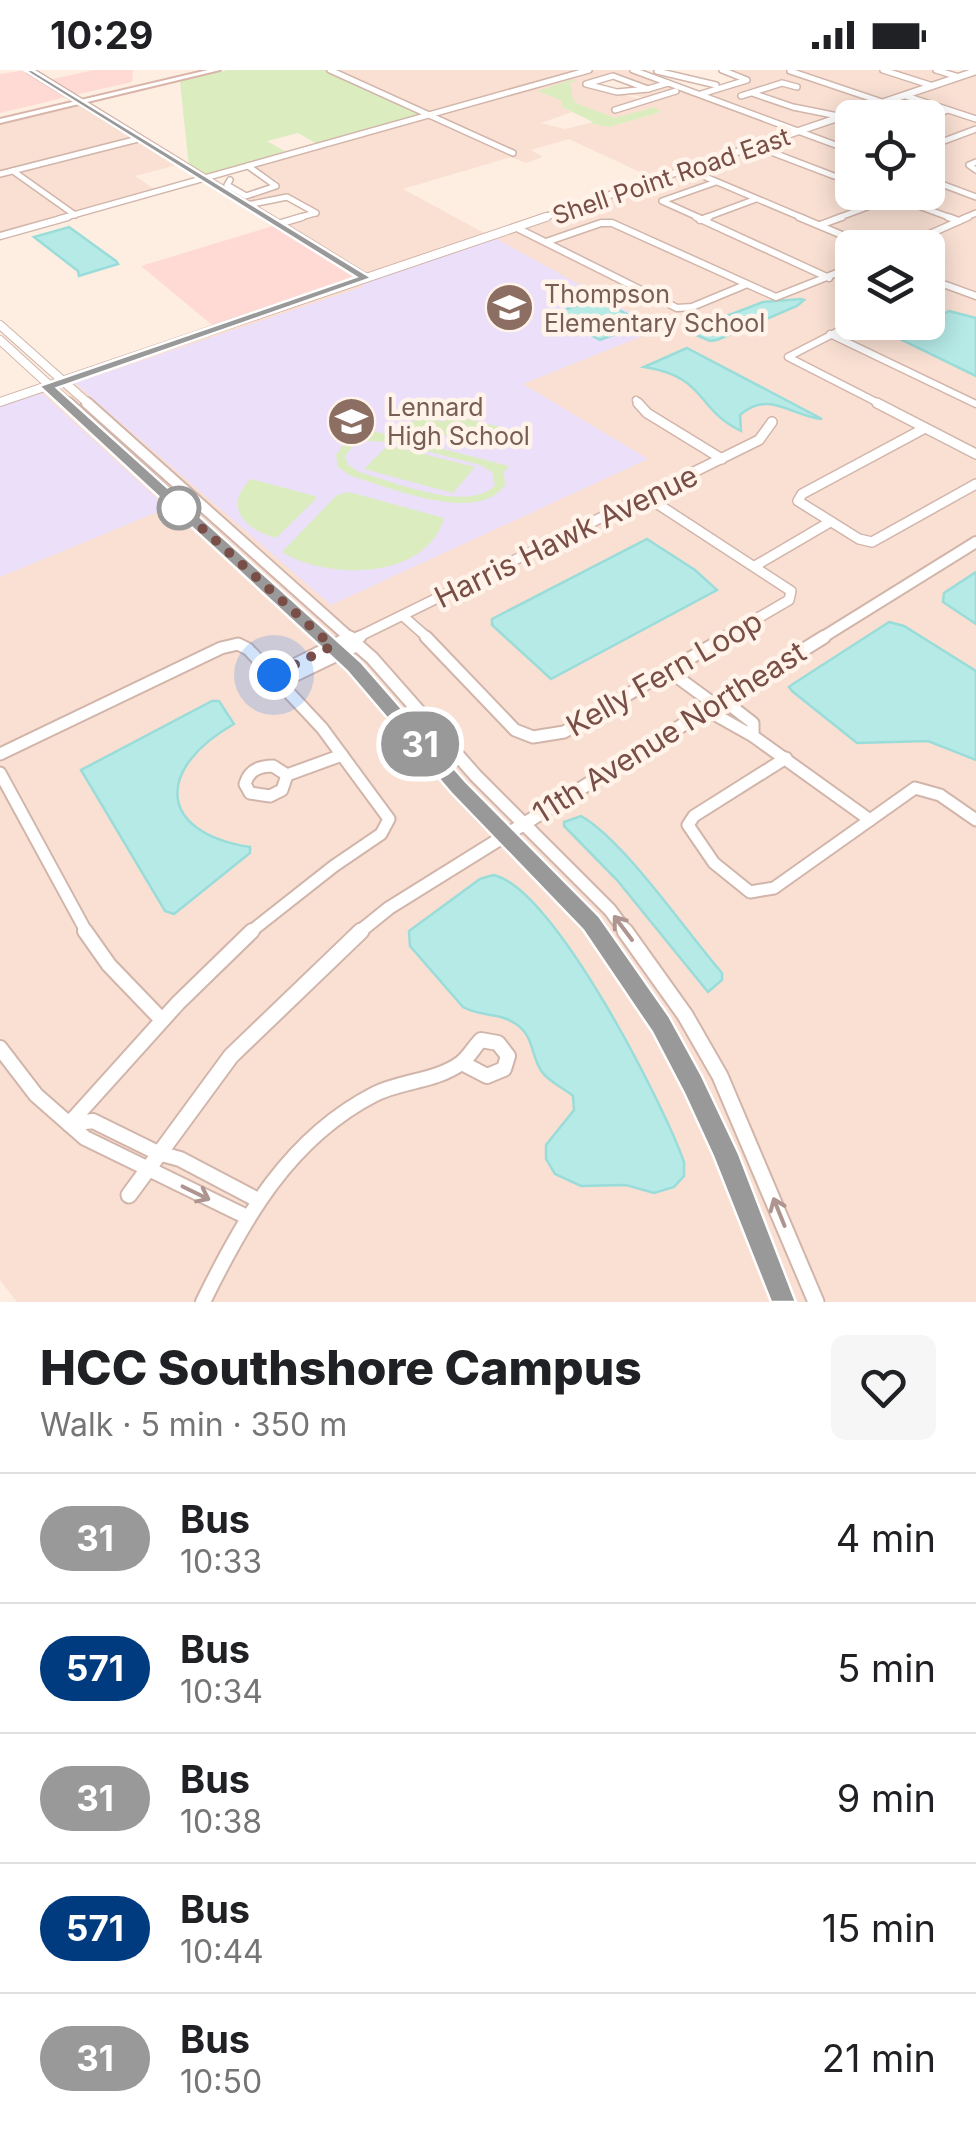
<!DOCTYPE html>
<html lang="en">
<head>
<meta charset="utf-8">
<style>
  :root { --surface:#fff; --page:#f6f6f6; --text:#202124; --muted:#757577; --line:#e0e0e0 }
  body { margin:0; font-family:Inter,sans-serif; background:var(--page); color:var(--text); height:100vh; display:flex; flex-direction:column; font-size:38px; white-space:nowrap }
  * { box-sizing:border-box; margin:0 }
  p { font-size:32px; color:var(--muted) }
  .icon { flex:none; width:55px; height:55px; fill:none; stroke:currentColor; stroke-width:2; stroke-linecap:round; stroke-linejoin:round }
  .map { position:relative; height:1232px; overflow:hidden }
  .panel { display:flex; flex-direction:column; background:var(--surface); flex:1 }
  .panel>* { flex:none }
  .badge { padding:0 20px; border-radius:32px; font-size:35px; line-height:65px }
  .buttons { position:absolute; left:835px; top:30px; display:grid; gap:20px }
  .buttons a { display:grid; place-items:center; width:110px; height:110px; border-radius:15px; background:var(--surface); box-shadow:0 5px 25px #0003; font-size:50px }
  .you { position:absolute; width:50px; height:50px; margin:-25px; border:8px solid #fff; border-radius:50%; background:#1a73e8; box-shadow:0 0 0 15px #1a73e833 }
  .map>.badge { position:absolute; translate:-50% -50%; box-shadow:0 0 0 5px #fff }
  .round { display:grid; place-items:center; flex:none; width:105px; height:105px; border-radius:15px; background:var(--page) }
  .summary { display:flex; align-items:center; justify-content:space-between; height:170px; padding:0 40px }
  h1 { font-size:48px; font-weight:800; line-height:75px }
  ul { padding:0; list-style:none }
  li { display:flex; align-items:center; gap:30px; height:130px; padding:0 40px; border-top:2px solid var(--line) }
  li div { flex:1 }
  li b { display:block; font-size:38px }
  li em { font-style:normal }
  li .badge { min-width:110px; font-weight:700; text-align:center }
  .status { display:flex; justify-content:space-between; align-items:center; height:70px; padding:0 50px; background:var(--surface); direction:ltr }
  .status svg { height:28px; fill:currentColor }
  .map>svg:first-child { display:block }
  .residential { fill:#f9e0d3; fill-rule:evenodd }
  .commercial { fill:#ffdad5 }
  .education { fill:#ebdffa }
  .green { fill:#dbedbf; fill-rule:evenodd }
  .water { fill:#b5eae7; stroke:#9adcd9; stroke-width:2.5 }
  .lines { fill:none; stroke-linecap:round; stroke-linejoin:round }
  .minor-far4-casing { stroke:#d2b5aa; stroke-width:8 }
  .minor-far3-casing { stroke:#d2b5aa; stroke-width:9 }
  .minor-far2-casing { stroke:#d2b5aa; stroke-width:12 }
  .minor-far1-casing { stroke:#d2b5aa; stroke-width:15 }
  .minor-casing { stroke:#d2b5aa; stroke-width:18 }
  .tertiary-far4-casing { stroke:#d2b5aa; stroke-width:9 }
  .tertiary-far3-casing { stroke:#d2b5aa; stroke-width:10 }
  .tertiary-far2-casing { stroke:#d2b5aa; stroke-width:14 }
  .tertiary-far1-casing { stroke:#d2b5aa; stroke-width:16 }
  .tertiary-casing { stroke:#d2b5aa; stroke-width:19 }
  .secondary-casing { stroke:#d9b5a9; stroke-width:4 }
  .minor-far4 { stroke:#fff; stroke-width:5 }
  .minor-far3 { stroke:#fff; stroke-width:6 }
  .minor-far2 { stroke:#fff; stroke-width:9 }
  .minor-far1 { stroke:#fff; stroke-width:11 }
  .minor { stroke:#fff; stroke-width:14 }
  .tertiary-far4 { stroke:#fff; stroke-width:6 }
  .tertiary-far3 { stroke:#fff; stroke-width:8 }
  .tertiary-far2 { stroke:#fff; stroke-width:10 }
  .tertiary-far1 { stroke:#fff; stroke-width:12 }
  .tertiary { stroke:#fff; stroke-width:15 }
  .secondary { fill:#fff; fill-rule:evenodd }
  .oneway { stroke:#ae9590 }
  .line { fill:#999; stroke:#fff; stroke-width:2.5 }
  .walk { stroke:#784e46; stroke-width:10; stroke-dasharray:0 18 }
  .stop-dot { fill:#fff; stroke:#999; stroke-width:5 }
  .labels { text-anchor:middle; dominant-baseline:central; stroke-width:9; stroke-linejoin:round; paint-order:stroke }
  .far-street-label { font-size:25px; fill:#784e46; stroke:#fff3ea }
  .far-education-label { font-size:25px; fill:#785e54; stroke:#fff3ea; text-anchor:start }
  .street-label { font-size:30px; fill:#784e46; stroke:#fff3ea }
</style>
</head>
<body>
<div class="status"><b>10:29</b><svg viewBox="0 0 49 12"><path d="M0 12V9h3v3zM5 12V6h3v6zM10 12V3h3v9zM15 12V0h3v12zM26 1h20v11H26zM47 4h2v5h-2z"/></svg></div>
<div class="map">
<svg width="976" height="1232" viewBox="0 0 976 1232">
  <rect width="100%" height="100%" fill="#feeee2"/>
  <g class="residential">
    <polygon points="333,0 585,0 431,44"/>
    <path d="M592,0H631L665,13L649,18L615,5L585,14L643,30L646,29L632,24L669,14L703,25L745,12L725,0H880L930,17L885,0H932L955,7L976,1V1232H17L0,1210V331L369,207L282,155L318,144L289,126L247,134L222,118L247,127L279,116L278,111L251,96ZM568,31L615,48L655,38L661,42L609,57L590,53L565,59L541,53L572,42L562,37ZM852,48H928V122H852ZM569,69L655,109L490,166L403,119L511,87L526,93L543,87L531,80ZM852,178H928V252H852Z"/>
    <polygon points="79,36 134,69 0,103 0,54"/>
    <polygon points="137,70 177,95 135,106 157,121 76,144 17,101"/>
    <polygon points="12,102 71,145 0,165 0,105"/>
  </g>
  <g class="commercial">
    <polygon points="26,0 67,27 0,43 0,4"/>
    <polygon points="94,0 133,0 132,12 70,26 48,10"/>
    <polygon points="276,155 357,205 350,211 212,255 141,196"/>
  </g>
  <g class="education">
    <polygon points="495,168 660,259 523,314 648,389 331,535 75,313 362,217 366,208"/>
    <polygon points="42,323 167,438 0,507 0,336"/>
  </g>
  <g class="green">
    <polygon points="228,0 325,0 425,45 319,75 298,63 267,71 288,83 203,107 189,98 180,11"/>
    <polygon points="573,9 577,11 570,12 573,30 579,30 573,32 615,48 655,37 661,42 609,57 590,53 593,52 562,37 562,31 538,21"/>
    <polygon points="451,345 521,362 509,377 492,373 489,376 408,356 418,346 444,352"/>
    <path d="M369,360L509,396L504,402L505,415C477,455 389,417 351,406L338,397L336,385L344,374ZM367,371L391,372L480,395L492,402L495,415C469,444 392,411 359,402L348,395L345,386L352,377Z"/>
    <polygon points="388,375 475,397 453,423 364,399"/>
    <path d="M251,409L315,426L316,429L276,468C245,460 222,436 251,409Z"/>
    <path d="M349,422L444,448C426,511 327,510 282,482L337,425Z"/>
  </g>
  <g class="water">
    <polygon points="69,157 116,191 118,194 79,206 78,201 34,167"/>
    <polygon points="596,228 642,252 642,254 600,270 552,245"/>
    <polygon points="801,229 804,230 797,236 717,270 710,271 687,261 763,232"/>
    <polygon points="949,241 976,248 976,306 898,268"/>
    <path d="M687,278L822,349C792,347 770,319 740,345L741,361C694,338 708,307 644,297Z"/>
    <polygon points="647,469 695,500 717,520 551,609 492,555 492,549"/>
    <polygon points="976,502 976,554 943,532 944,523"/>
    <polygon points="889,552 904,556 976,601 976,690 928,671 857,673 792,621 789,617 793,614"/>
    <path d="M212,631H219L234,654C156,698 156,762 250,777V783L174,844L165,841L81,700Z"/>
    <path d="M581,746C624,770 687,863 722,903V910L708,922L617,810L564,756V752Z"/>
    <path d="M493,805C553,816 663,1033 684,1092V1106L674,1117L654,1123L626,1115L581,1116L555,1104L546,1089V1075L574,1040L573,1026C565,1019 548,1011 542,1002C530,985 535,967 516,954C499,942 480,947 463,937L410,876L409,861L480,809Z"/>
  </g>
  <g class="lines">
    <defs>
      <g id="minor-far4">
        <polyline points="330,0 513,83"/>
        <polyline points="633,0 852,81"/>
        <polyline points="883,0 933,16"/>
        <polyline points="936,0 959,7"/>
        <polyline points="657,1 716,15"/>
        <polyline points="790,1 885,33"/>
        <polygon points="613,6 648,19 617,22 586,14"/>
        <polyline points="648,19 668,13"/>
        <polyline points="752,23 793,37 843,47"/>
        <polyline points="701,24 747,10 722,0"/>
        <polyline points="741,26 782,13 797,17"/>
        <polyline points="906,26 976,49"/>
        <polyline points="615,40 676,21"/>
        <polyline points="927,48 948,40"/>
        <polyline points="758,77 834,106 852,106"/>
        <polyline points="928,77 976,59"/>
        <polyline points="976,92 969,95 976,100"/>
        <polyline points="689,100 805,149"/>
        <polyline points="13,101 75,145"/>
        <polyline points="0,104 138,69"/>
        <polyline points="928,109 976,127"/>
        <polyline points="230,110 227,115 246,126 276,116 248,96"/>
        <polyline points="247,135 287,127 316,143"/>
        <polyline points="59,149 589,0"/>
        <polyline points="294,149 315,143"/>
        <polyline points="702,149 662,131 716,112"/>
        <polyline points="702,149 756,129"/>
        <polyline points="835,149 894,127 954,149"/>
        <polyline points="962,149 976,143"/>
      </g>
      <g id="minor-far3">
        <polyline points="696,147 829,208"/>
        <polyline points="799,147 873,178"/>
        <polyline points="948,147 959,151"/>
        <polyline points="700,150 709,147"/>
        <polyline points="278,154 302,147"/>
        <polyline points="820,155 842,147"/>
        <polyline points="519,159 677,238 692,237 745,215"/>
        <polyline points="0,166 68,147"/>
        <polyline points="546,172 601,153 612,153 776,227 852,197"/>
        <polyline points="898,178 968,147"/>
        <polyline points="928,219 946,215 976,226"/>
        <polyline points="856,252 788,287 882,335"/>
        <polyline points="830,264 976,334"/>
        <polyline points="636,330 641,335"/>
      </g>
      <g id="minor-far2">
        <polyline points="638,333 647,343 722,389"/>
        <polyline points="877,333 976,384"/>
        <polyline points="925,358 802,424 798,431 859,469 872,472 976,414"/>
        <polyline points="647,427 791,521 789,530 722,569"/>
        <polyline points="755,496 830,452"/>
        <polyline points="403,546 429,569"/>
        <polyline points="345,569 350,567"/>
        <polyline points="354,569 759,370 772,352"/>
      </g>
      <g id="minor-far1">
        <polyline points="426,567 515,660 533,667 564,662 726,567"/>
        <polyline points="353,570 360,567"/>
        <polyline points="669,601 714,634"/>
        <polyline points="274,605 350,567"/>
        <polyline points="281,612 358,575"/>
        <polyline points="722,629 753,653 753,666"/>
        <polyline points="705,639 753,666 870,750"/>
        <polyline points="0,684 221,578 238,574 248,579 322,658 389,749 381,764 334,796 249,863"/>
        <polyline points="786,688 694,746 688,755 714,793 750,822 774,818 915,718 940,725 976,750"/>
        <path d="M273,696L287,705L282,720L270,726L250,723L245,714C249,700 259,696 273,696Z"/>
        <polyline points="0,703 87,863"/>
        <polyline points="287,705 342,685"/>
      </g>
      <g id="minor">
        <polyline points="85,861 109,895 160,948"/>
        <polyline points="0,978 36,1025 85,1068 245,1146"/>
        <polyline points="69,1054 178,933 252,861"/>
        <polyline points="70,1054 93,1051 158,1083 180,1089 256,1129"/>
        <path d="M203,1232C244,1148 289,1068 375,1024C401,1011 437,1011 461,993C469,987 474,977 481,970L498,973L508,986L504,999L487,1006L462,993"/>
      </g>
      <g id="tertiary-far4">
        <polyline points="29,0 271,149"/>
        <polyline points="539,149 976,1"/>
      </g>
      <g id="tertiary-far3">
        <polyline points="267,147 366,208"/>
        <polyline points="0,255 90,335"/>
        <polyline points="0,270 71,335"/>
        <polyline points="0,332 546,147"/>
      </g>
      <g id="tertiary-far2">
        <polyline points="68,333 325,569"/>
        <polyline points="87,333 351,569"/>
        <polyline points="820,569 976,472"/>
      </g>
      <g id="tertiary-far1">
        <polyline points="322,567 354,596 458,718 598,863"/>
        <polyline points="348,567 372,588 476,706 610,840 627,863"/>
        <polyline points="358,863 389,838 824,567"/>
      </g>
      <g id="tertiary">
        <path d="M596,861C630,910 664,958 691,1011C728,1081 753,1158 782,1232"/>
        <polyline points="625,861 685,945 720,1006 816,1232"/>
        <polyline points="129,1125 231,986 361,861"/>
      </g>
      <polygon id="secondary" points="208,0 220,0 0,53 0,49"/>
    </defs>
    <use href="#minor-far4" class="minor-far4-casing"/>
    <use href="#minor-far3" class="minor-far3-casing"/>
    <use href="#minor-far2" class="minor-far2-casing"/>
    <use href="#minor-far1" class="minor-far1-casing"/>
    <use href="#minor" class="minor-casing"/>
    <use href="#tertiary-far4" class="tertiary-far4-casing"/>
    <use href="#tertiary-far3" class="tertiary-far3-casing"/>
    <use href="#tertiary-far2" class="tertiary-far2-casing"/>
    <use href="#tertiary-far1" class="tertiary-far1-casing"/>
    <use href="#tertiary" class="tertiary-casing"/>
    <use href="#secondary" class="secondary-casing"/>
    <use href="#minor-far4" class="minor-far4"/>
    <use href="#minor-far3" class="minor-far3"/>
    <use href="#minor-far2" class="minor-far2"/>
    <use href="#minor-far1" class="minor-far1"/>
    <use href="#minor" class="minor"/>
    <use href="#tertiary-far4" class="tertiary-far4"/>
    <use href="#tertiary-far3" class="tertiary-far3"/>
    <use href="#tertiary-far2" class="tertiary-far2"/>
    <use href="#tertiary-far1" class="tertiary-far1"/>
    <use href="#tertiary" class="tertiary"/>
    <use href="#secondary" class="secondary"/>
  </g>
  <defs><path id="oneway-shaft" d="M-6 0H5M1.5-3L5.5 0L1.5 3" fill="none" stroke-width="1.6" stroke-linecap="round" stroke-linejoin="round" transform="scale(2.5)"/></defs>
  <g class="oneway">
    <use href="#oneway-shaft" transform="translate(623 858) rotate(-127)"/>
    <use href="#oneway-shaft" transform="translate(196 1123) rotate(26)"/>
    <use href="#oneway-shaft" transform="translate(779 1142) rotate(-112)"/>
  </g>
  <polygon class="line" points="24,0 32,0 372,208 57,318 361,592 466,712 599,846 669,946 702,1006 739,1084 796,1232 771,1232 713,1086 684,1023 652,962 583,860 451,723 347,601 39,316 356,207"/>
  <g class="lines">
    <polyline class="walk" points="179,438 171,430 332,576 274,605"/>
  </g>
  <defs>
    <symbol id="school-disc" viewBox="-11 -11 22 22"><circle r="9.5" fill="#8d6e63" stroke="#fff3ea"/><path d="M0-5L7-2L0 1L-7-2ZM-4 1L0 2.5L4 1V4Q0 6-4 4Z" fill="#fff"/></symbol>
  </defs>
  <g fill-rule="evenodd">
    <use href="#school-disc" x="482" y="210" width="55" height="55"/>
    <use href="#school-disc" x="324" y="324" width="55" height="55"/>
  </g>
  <circle class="stop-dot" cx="179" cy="438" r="20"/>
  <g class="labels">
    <g class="far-street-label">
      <text transform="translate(671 106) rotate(-19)">Shell Point Road East</text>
    </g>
    <g class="far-education-label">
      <text x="544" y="224">Thompson<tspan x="544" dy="29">Elementary School</tspan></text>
      <text x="387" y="337">Lennard<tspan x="387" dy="29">High School</tspan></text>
    </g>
    <g class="street-label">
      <text transform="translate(566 466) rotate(-26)">Harris Hawk Avenue</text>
      <text transform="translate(664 603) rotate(-30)">Kelly Fern Loop</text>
      <text transform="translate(669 662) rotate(-32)">11th Avenue Northeast</text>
    </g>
  </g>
</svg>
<div class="buttons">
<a><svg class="icon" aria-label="locate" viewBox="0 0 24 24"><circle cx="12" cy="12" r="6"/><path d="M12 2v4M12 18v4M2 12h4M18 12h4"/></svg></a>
<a><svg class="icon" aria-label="layers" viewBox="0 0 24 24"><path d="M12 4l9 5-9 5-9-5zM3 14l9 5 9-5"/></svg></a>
</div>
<div class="you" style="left:274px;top:605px"></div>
<b class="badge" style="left:420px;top:674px;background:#999;color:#fff">31</b>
</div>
<section class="panel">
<div class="summary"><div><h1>HCC Southshore Campus</h1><p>Walk · 5 min · 350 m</p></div><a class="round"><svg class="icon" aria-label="heart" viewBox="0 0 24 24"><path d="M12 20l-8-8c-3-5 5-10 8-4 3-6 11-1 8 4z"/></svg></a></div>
<ul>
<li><span class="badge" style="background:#999;color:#fff">31</span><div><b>Bus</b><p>10:33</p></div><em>4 min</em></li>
<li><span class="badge" style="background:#003b80;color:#fff">571</span><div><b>Bus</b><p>10:34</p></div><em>5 min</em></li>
<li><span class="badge" style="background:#999;color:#fff">31</span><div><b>Bus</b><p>10:38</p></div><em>9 min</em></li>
<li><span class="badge" style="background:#003b80;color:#fff">571</span><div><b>Bus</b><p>10:44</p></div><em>15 min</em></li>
<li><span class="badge" style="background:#999;color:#fff">31</span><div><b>Bus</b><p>10:50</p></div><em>21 min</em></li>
</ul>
</section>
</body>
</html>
